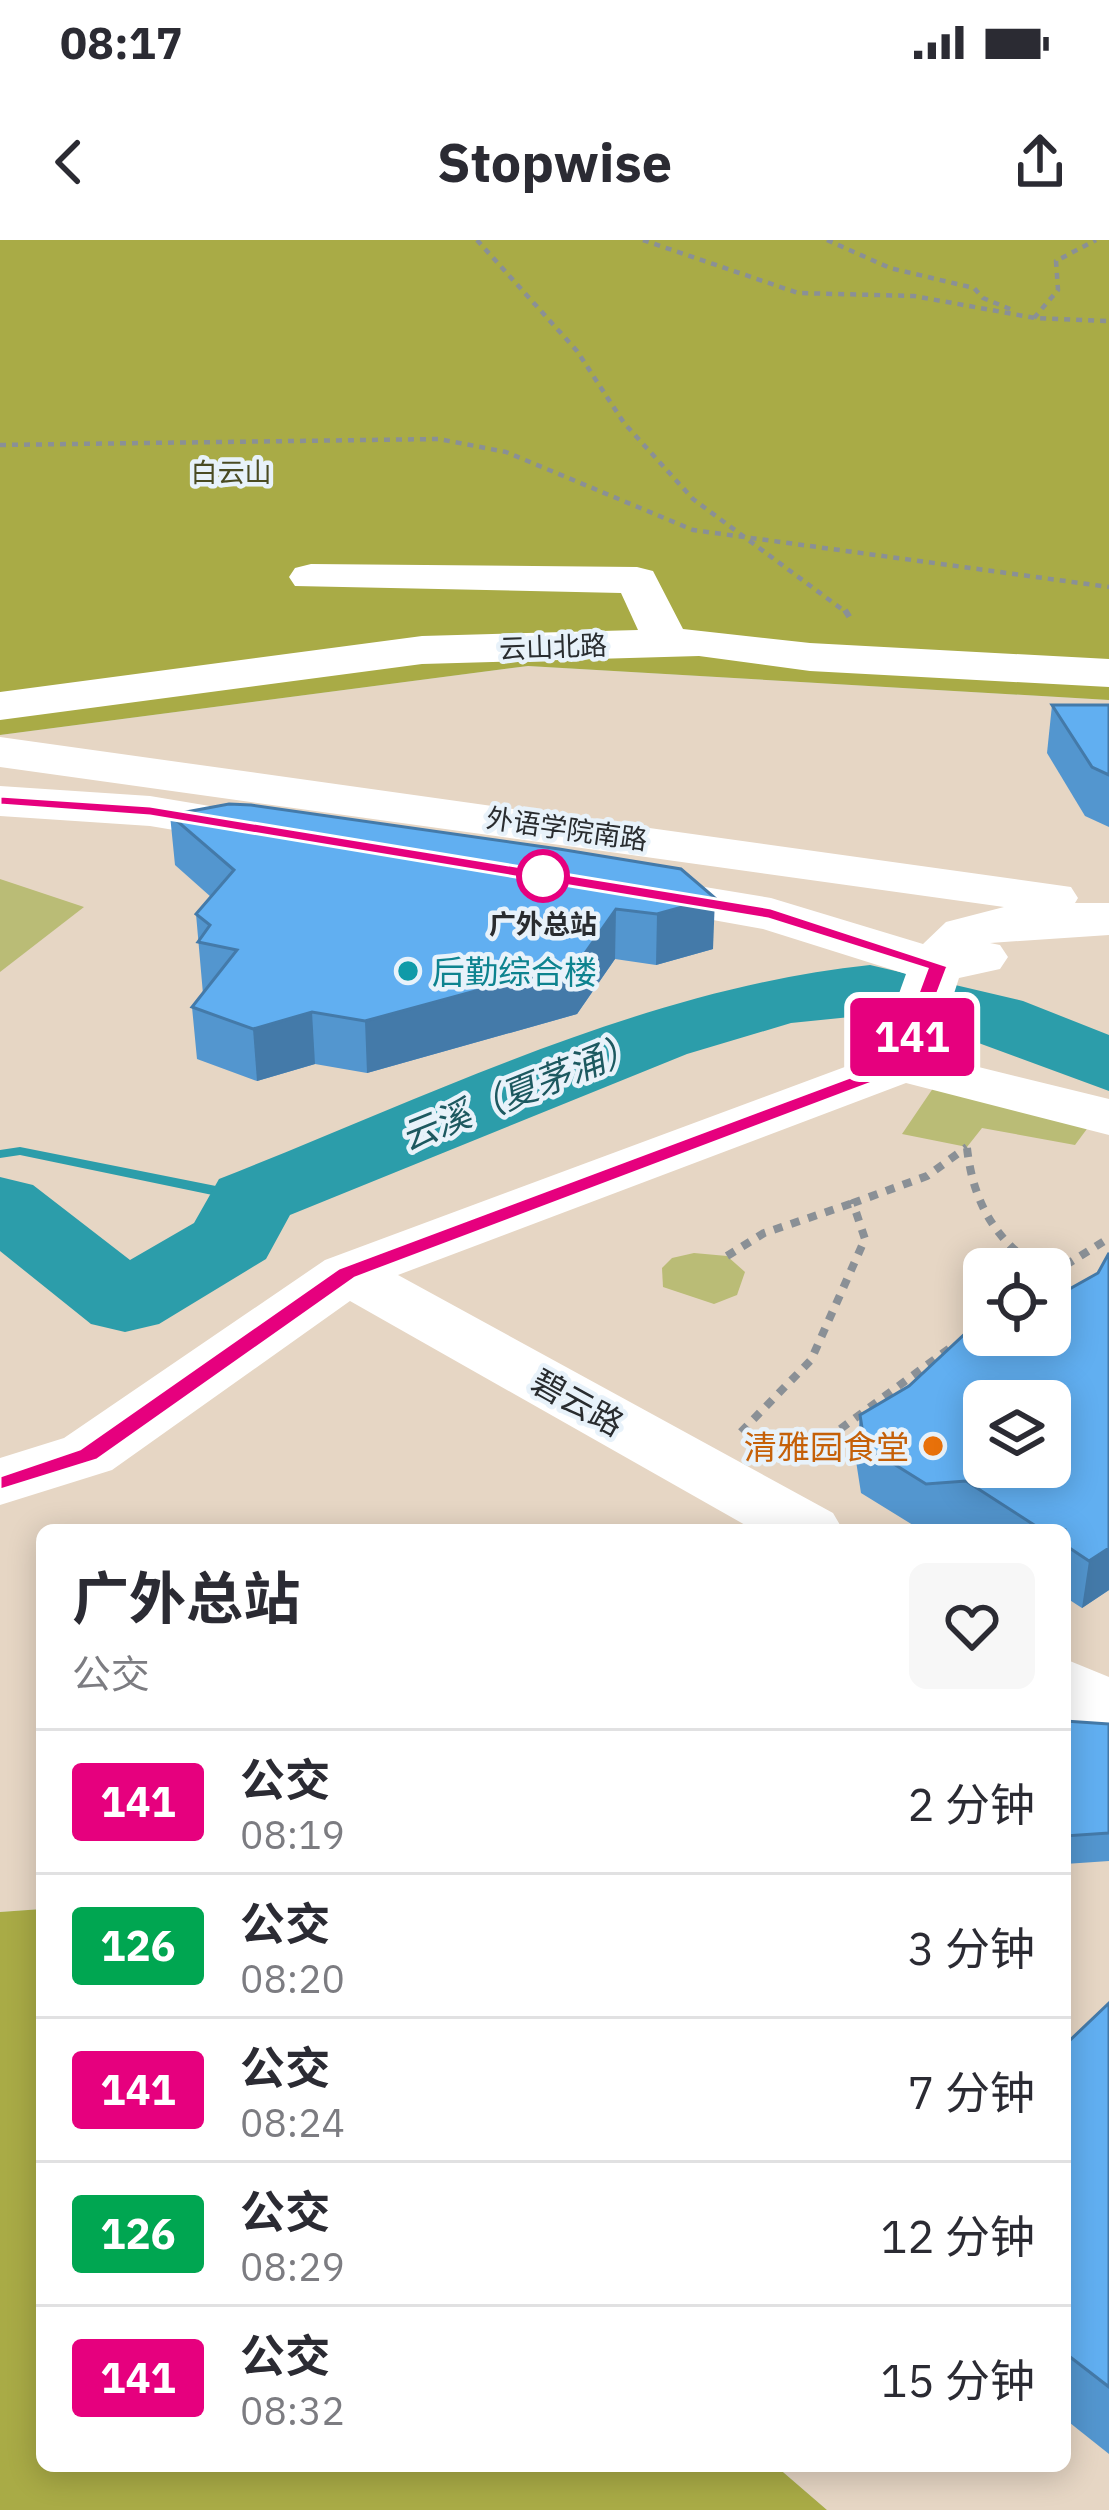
<!DOCTYPE html>
<html lang="zh">
<head>
<meta charset="utf-8">
<style>
  :root { --surface:#fff; --page:#f7f7f7; --text:#2b2b33; --muted:#7c7c81; --line:#e1e1e2 }
  body { margin:0; font-family:"IBM Plex Sans","Noto Sans SC",sans-serif; background:var(--page); color:var(--text); height:100vh; display:flex; flex-direction:column; font-size:45px; white-space:nowrap }
  * { box-sizing:border-box; margin:0 }
  p { font-size:39px; color:var(--muted) }
  .icon { flex:none; width:66px; height:66px; fill:none; stroke:currentColor; stroke-width:2; stroke-linecap:round; stroke-linejoin:round }
  .map { position:relative; flex:1; overflow:hidden }
  .details { position:absolute; left:36px; top:1284px; width:1035px; height:948px; display:flex; flex-direction:column; background:var(--surface); border-radius:18px; box-shadow:0 6px 30px #0003 }
  .details>* { flex:none }
  .badge { padding:0 24px; border-radius:9px; font-size:42px; line-height:78px }
  .tools { position:absolute; left:963px; top:1008px; display:grid; gap:24px }
  .tools a { display:grid; place-items:center; width:108px; height:108px; border-radius:18px; background:var(--surface); box-shadow:0 6px 30px #0003; font-size:60px }
  .map>.badge { position:absolute; translate:-50% -50%; box-shadow:0 0 0 6px #fff }
  .round { display:grid; place-items:center; flex:none; width:126px; height:126px; border-radius:18px; background:var(--page) }
  .head { display:flex; align-items:center; justify-content:space-between; height:204px; padding:0 36px }
  h1 { font-size:57px; font-weight:700; line-height:90px }
  ul { padding:0; list-style:none }
  li { display:flex; align-items:center; gap:36px; height:144px; padding:0 36px; border-top:3px solid var(--line) }
  li div { flex:1 }
  li b { display:block; font-size:45px }
  li em { font-style:normal }
  li .badge { min-width:132px; font-weight:700; text-align:center }
  .status { display:flex; justify-content:space-between; align-items:center; height:84px; padding:0 60px; background:var(--surface); direction:ltr }
  .status svg { height:33px; fill:currentColor }
  header { display:flex; justify-content:space-between; align-items:center; height:156px; padding:0 36px; background:var(--surface); font-size:54px; font-weight:700 }
  .map>svg:first-child { display:block }
  .education { fill:#e6d6c4; fill-rule:evenodd }
  .green { fill:#babc76 }
  .forest { fill:#a9ab46 }
  .lines { fill:none; stroke-linecap:round; stroke-linejoin:round }
  .stream { fill:#2c9daa; fill-rule:evenodd }
  .river { fill:#2c9daa; fill-rule:evenodd }
  .path-far2 { stroke:#8a9096; stroke-width:4.5; stroke-dasharray:6 6; stroke-linecap:butt }
  .path-far1 { stroke:#8a9096; stroke-width:6; stroke-dasharray:8 8; stroke-linecap:butt }
  .path { stroke:#8a9096; stroke-width:8; stroke-dasharray:9 9; stroke-linecap:butt }
  .minor { fill:#fff; fill-rule:evenodd }
  .wall { fill:#5396cf }
  .shaded-wall { fill:#447aa9 }
  .building { fill:#61aff1; stroke:#447aa9; stroke-width:3; fill-rule:evenodd }
  .line { fill:#e6007e; stroke:#fff; stroke-width:3 }
  .stop-dot { fill:#fff; stroke:#e6007e; stroke-width:6 }
  .culture-dot { fill:#0f9aa8; stroke:#e8f2fa; stroke-width:4.5 }
  .food-dot { fill:#e8710a; stroke:#e8f2fa; stroke-width:4.5 }
  .labels { text-anchor:middle; dominant-baseline:central; stroke-width:9; stroke-linejoin:round; paint-order:stroke }
  .far-park-label { font-size:27px; fill:#4a4b22; stroke:#e8f2fa }
  .far-street-label { font-size:27px; fill:#292c2f; stroke:#e8f2fa }
  .far-stop-label { font-size:27px; font-weight:bold; fill:#292c2f; stroke:#e8f2fa }
  .culture-label { font-size:33px; fill:#0d838f; stroke:#e8f2fa; text-anchor:start }
  .street-label { font-size:33px; fill:#292c2f; stroke:#e8f2fa }
  .food-label { font-size:33px; fill:#c56008; stroke:#e8f2fa; text-anchor:end }
  .water-label { font-size:36px; font-style:italic; fill:#1d5960; stroke:#e8f2fa }
</style>
</head>
<body>
<div class="status"><b>08:17</b><svg viewBox="0 0 49 12"><path d="M0 12V9h3v3zM5 12V6h3v6zM10 12V3h3v9zM15 12V0h3v12zM26 1h20v11H26zM47 4h2v5h-2z"/></svg></div>
<header><svg class="icon" aria-label="back" viewBox="0 0 24 24"><path d="M15 5l-7 7 7 7"/></svg>Stopwise<svg class="icon" aria-label="share" viewBox="0 0 24 24"><path d="M12 15V3M7 8l5-5 5 5M5 13v7h14v-7"/></svg></header>
<div class="map">
<svg width="1109" height="2270" viewBox="0 0 1109 2270">
  <rect width="100%" height="100%" fill="#dbe4ed"/>
  <path class="education" d="M528,426L1109,460V2270H827L776,2226H1065V1290H42V1669L0,1672V495ZM984,1029H1050V1095H984ZM984,1161H1050V1227H984Z"/>
  <g class="green">
    <polygon points="0,639 84,667 0,732"/>
    <polygon points="944,832 1098,874 1075,905 982,888 967,907 902,894"/>
    <polygon points="694,1013 727,1016 745,1032 737,1055 714,1064 663,1047 662,1028 672,1018"/>
  </g>
  <g class="forest">
    <polygon points="0,0 1109,0 1109,460 528,426 0,495"/>
    <polygon points="42,1669 42,2226 776,2226 827,2270 0,2270 0,1672"/>
  </g>
  <g class="lines">
    <polygon class="stream" points="20,907 251,953 259,958 251,963 20,915 0,918 0,910"/>
    <path class="river" d="M870,725L1023,761L1109,795V851L965,798L870,775L791,783L687,814L290,975L266,1019L159,1084L125,1092L91,1084L0,1011V937L33,945L130,1020L194,983L219,939C430,856 643,749 870,725Z"/>
    <g class="path-far2">
      <polyline points="477,0 577,111 624,183 693,259 847,373"/>
      <polyline points="643,0 798,53 914,56 1035,78 1109,81"/>
      <polyline points="827,0 890,28 974,48 983,58 1015,71"/>
      <polyline points="1034,78 1058,50 1056,21 1096,0"/>
      <polyline points="0,205 439,199 506,212 693,290 1109,347"/>
    </g>
    <polyline class="path-far1" points="845,370 850,378"/>
    <g class="path">
      <path d="M967,908C973,961 994,999 1039,1029"/>
      <polyline points="727,1016 764,993 853,963"/>
      <polyline points="1050,1035 1109,998"/>
      <polyline points="741,1192 811,1120 865,999 853,963 927,936 967,907"/>
      <polyline points="797,1221 954,1105"/>
    </g>
    <g class="minor">
      <polygon points="311,324 637,327 653,331 683,389 810,403 1109,419 1109,447 810,431 699,416 422,424 0,480 0,452 422,396 638,390 621,353 295,346 289,337 295,328"/>
      <polygon points="0,497 1071,647 1078,658 1075,663 1109,663 1109,695 990,703 1000,705 1008,717 1000,729 959,738 934,816 1109,859 1109,895 906,843 398,1035 833,1273 843,1290 754,1290 350,1061 112,1230 0,1265 0,1218 64,1198 325,1020 877,815 906,734 763,689 607,661 600,650 607,639 626,634 771,658 923,704 946,682 1004,667 0,527"/>
      <polygon points="0,546 150,556 264,575 282,579 290,590 282,601 264,605 150,586 0,576"/>
      <polygon points="1065,1419 1109,1437 1109,1499 1065,1480"/>
    </g>
  </g>
  <g class="wall">
    <polygon points="1052,465 1109,465 1109,587 1085,576 1047,513"/>
    <polygon points="170,575 559,609 713,709 656,725 615,719 577,774 367,833 315,824 257,841 197,819 192,767 203,754 196,674 211,657 175,625"/>
    <polygon points="1109,1013 1109,1350 1082,1368 1065,1357 1065,1290 964,1290 961,1288 921,1290 861,1253 856,1221 860,1175 1050,1095 1098,1033"/>
    <polygon points="1065,1481 1109,1484 1109,1621 1065,1624"/>
    <polygon points="1109,1763 1109,2214 1065,2179 1065,1805"/>
  </g>
  <g class="shaded-wall">
    <polygon points="715,658 713,709 656,725 657,674"/>
    <polygon points="616,669 615,719 577,774 367,833 365,781"/>
    <polygon points="312,772 315,824 257,841 253,789"/>
    <polygon points="1109,1308 1109,1350 1082,1368 1089,1321"/>
  </g>
  <g class="building">
    <polygon points="1052,465 1109,465 1109,535 1092,527"/>
    <polygon points="229,564 251,565 559,609 681,629 715,658 657,674 616,669 578,723 365,781 312,772 253,789 192,767 237,710 198,702 210,685 196,674 234,630 170,575"/>
    <path d="M1109,1013V1308L1089,1321L1065,1305V1290H1042L966,1241L926,1244L865,1206L860,1175L909,1146L984,1076V1095H1050V1060L1098,1033ZM984,1161H1050V1227H984Z"/>
    <polygon points="1065,1481 1109,1484 1109,1593 1065,1596"/>
    <polygon points="1109,1763 1109,2147 1065,2113 1065,1805"/>
  </g>
  <polygon class="line" points="0,556 150,566 771,668 948,726 909,829 355,1038 97,1220 0,1250 0,1236 80,1209 339,1028 893,821 927,729 768,679 150,576 0,565"/>
  <circle class="stop-dot" cx="543" cy="636" r="24"/>
  <circle class="culture-dot" cx="408" cy="731" r="12"/>
  <circle class="food-dot" cx="933" cy="1206" r="12"/>
  <g class="labels">
    <g class="far-park-label">
      <text x="231" y="231">白云山</text>
    </g>
    <g class="far-street-label">
      <text transform="translate(553 406) rotate(-2)">云山北路</text>
      <text transform="translate(567 588) rotate(8)">外语学院南路</text>
    </g>
    <g class="far-stop-label">
      <text x="543" y="683">广外总站</text>
    </g>
    <g class="culture-label">
      <text x="432" y="731">后勤综合楼</text>
    </g>
    <g class="street-label">
      <text transform="translate(578 1162) rotate(29)">碧云路</text>
    </g>
    <g class="food-label">
      <text x="909" y="1206">清雅园食堂</text>
    </g>
    <g class="water-label">
      <text transform="translate(519 851) rotate(-22)">云溪（夏茅涌）</text>
    </g>
  </g>
</svg>
<div class="tools">
<a><svg class="icon" aria-label="locate" viewBox="0 0 24 24"><circle cx="12" cy="12" r="6"/><path d="M12 2v4M12 18v4M2 12h4M18 12h4"/></svg></a>
<a><svg class="icon" aria-label="layers" viewBox="0 0 24 24"><path d="M12 4l9 5-9 5-9-5zM3 14l9 5 9-5"/></svg></a>
</div>
<b class="badge" style="left:912px;top:797px;background:#e6007e;color:#fff">141</b>
<section class="details">
<div class="head"><div><h1>广外总站</h1><p>公交</p></div><a class="round"><svg class="icon" aria-label="heart" viewBox="0 0 24 24"><path d="M12 20l-8-8c-3-5 5-10 8-4 3-6 11-1 8 4z"/></svg></a></div>
<ul>
<li><span class="badge" style="background:#e6007e;color:#fff">141</span><div><b>公交</b><p>08:19</p></div><em>2 分钟</em></li>
<li><span class="badge" style="background:#00a651;color:#fff">126</span><div><b>公交</b><p>08:20</p></div><em>3 分钟</em></li>
<li><span class="badge" style="background:#e6007e;color:#fff">141</span><div><b>公交</b><p>08:24</p></div><em>7 分钟</em></li>
<li><span class="badge" style="background:#00a651;color:#fff">126</span><div><b>公交</b><p>08:29</p></div><em>12 分钟</em></li>
<li><span class="badge" style="background:#e6007e;color:#fff">141</span><div><b>公交</b><p>08:32</p></div><em>15 分钟</em></li>
</ul>
</section>
</div>
</body>
</html>
